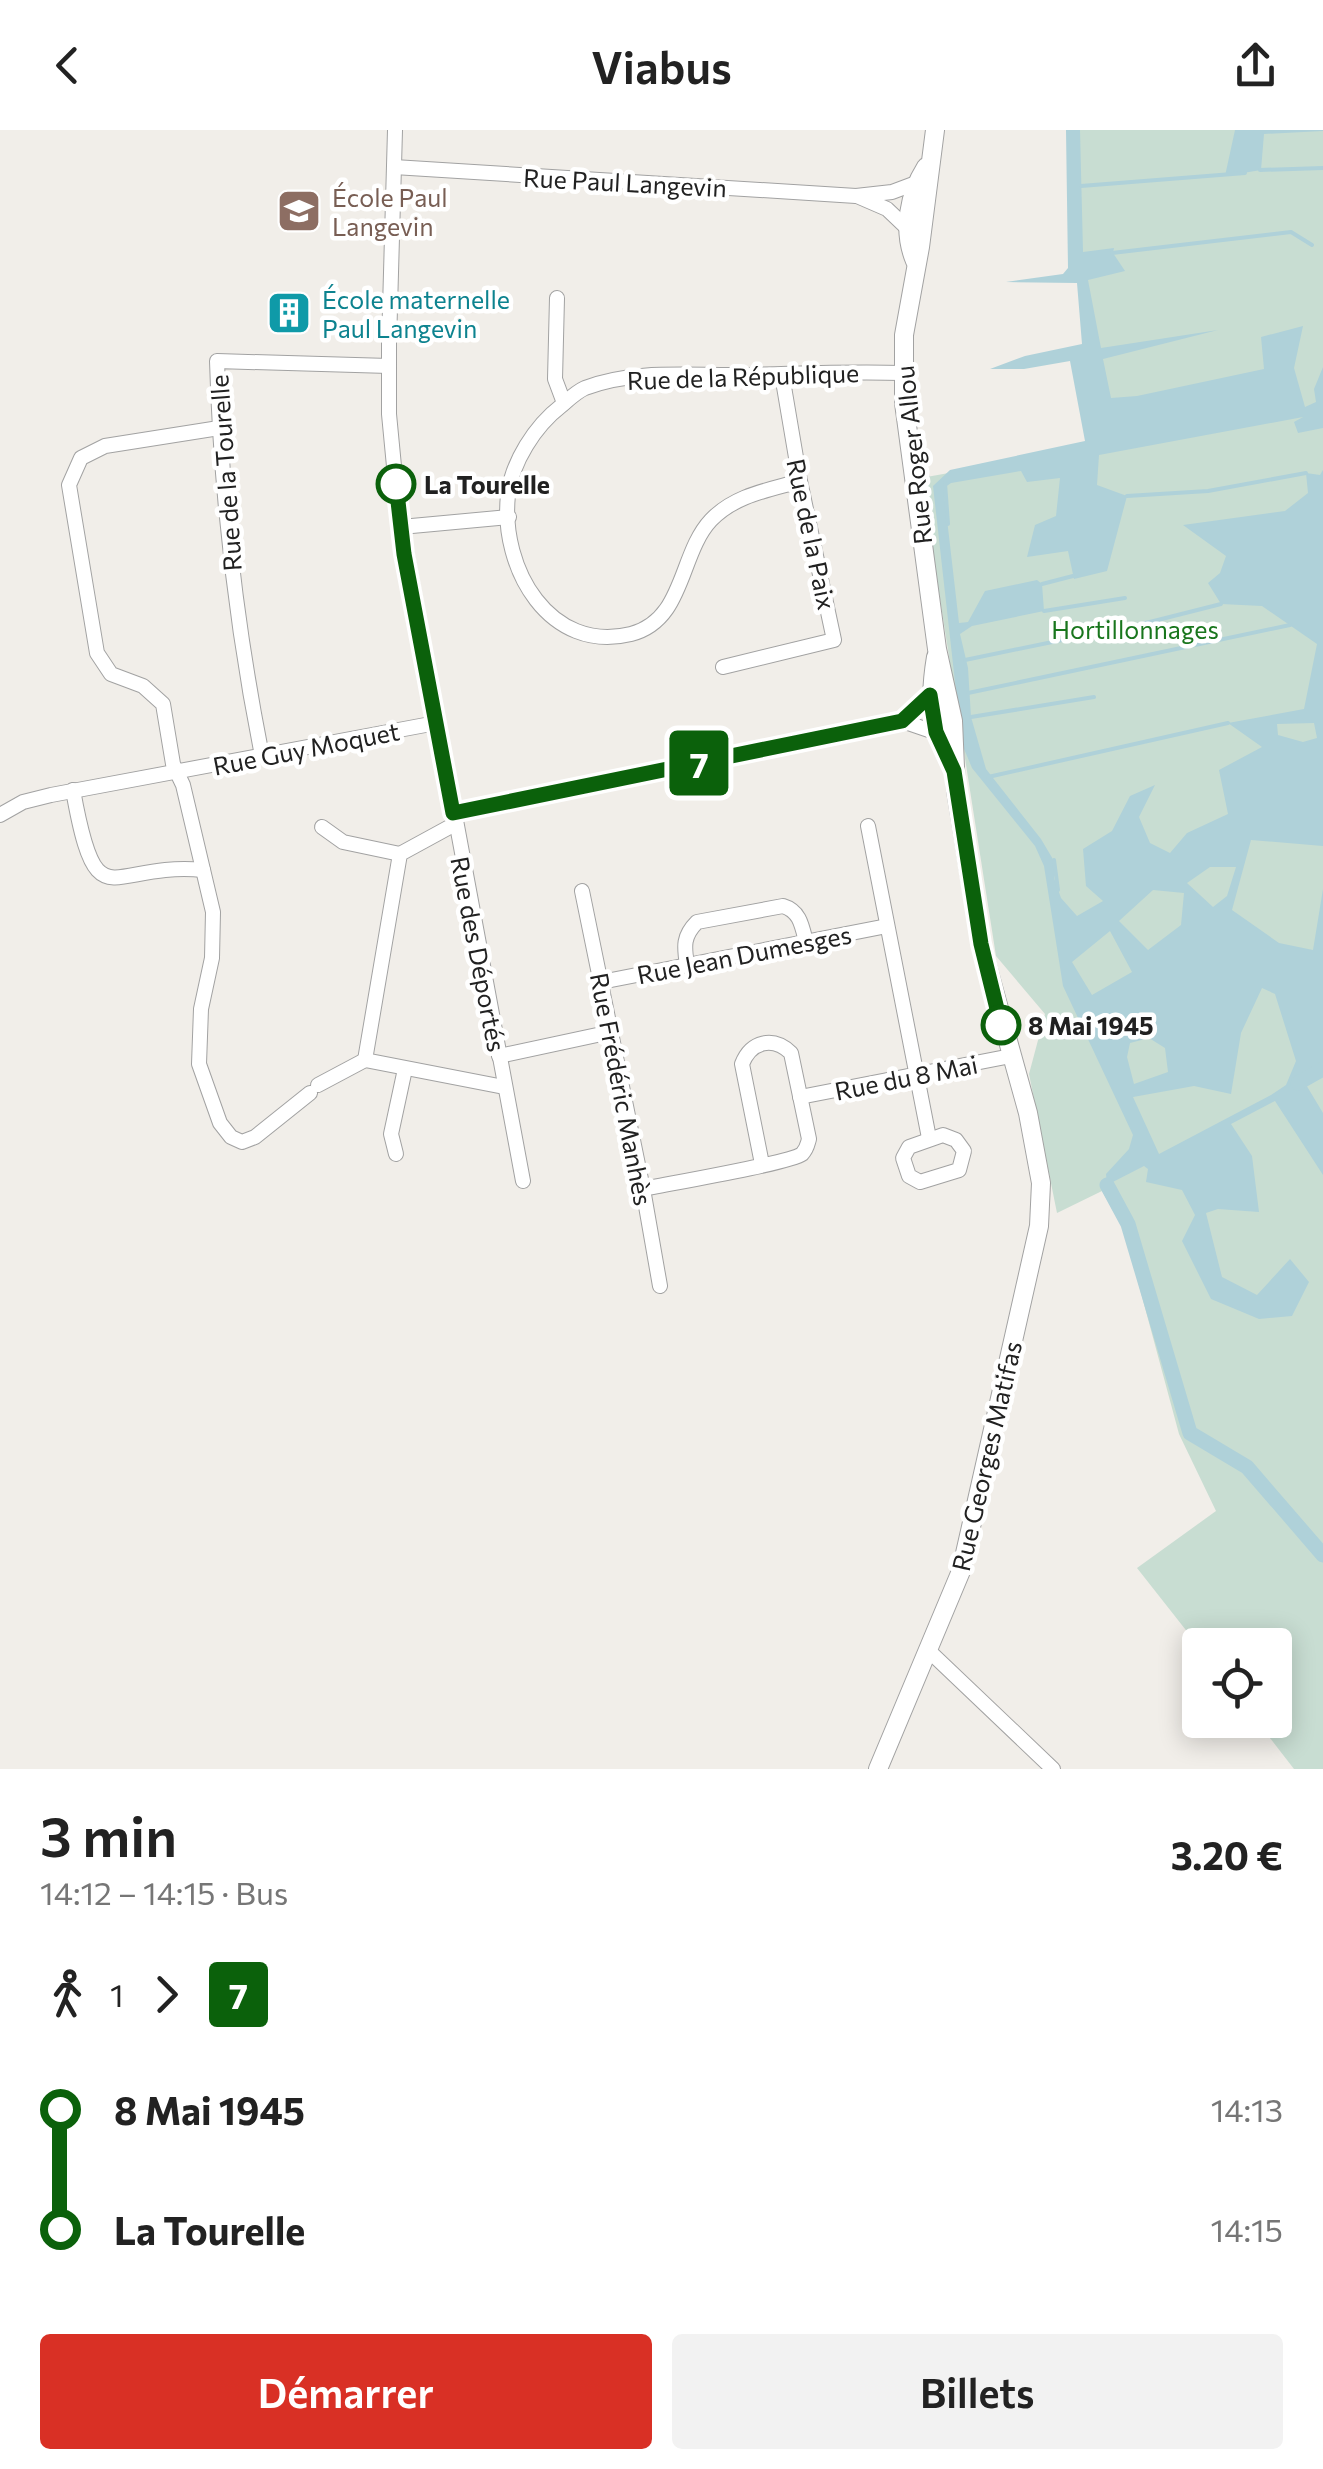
<!DOCTYPE html>
<html lang="fr">
<head>
<meta charset="utf-8">
<style>
  :root { --surface:#fff; --page:#f2f2f2; --text:#222; --muted:#767676; --accent:#d93025 }
  body { margin:0; font-family:Commissioner,sans-serif; background:var(--page); color:var(--text); height:100vh; display:flex; flex-direction:column; font-size:38px; white-space:nowrap }
  * { box-sizing:border-box; margin:0 }
  p { font-size:32px; color:var(--muted) }
  .icon { flex:none; width:55px; height:55px; fill:none; stroke:currentColor; stroke-width:2; stroke-linecap:round; stroke-linejoin:round }
  .map { position:relative; height:1639px; overflow:hidden }
  .panel { display:flex; flex-direction:column; background:var(--surface); flex:1 }
  .panel>* { flex:none }
  .badge { padding:0 20px; border-radius:8px; font-size:35px; line-height:65px }
  .buttons { position:absolute; left:1182px; top:1498px; display:grid; gap:20px }
  .buttons a { display:grid; place-items:center; width:110px; height:110px; border-radius:10px; background:var(--surface); box-shadow:0 5px 25px #0003; font-size:50px }
  .map>.badge { position:absolute; translate:-50% -50%; box-shadow:0 0 0 5px #fff }
  .legs { display:flex; align-items:center; gap:15px; height:110px; padding:0 40px; font-size:32px }
  .legs p { margin-inline-start:auto }
  .headline { display:flex; align-items:center; justify-content:space-between; height:170px; padding:0 40px }
  h1 { font-size:55px; font-weight:600; line-height:75px }
  .button { display:flex; gap:20px; margin-top:auto; padding:20px 40px }
  .button a { flex:1; height:115px; border-radius:10px; background:var(--accent); color:#fff; font-size:40px; font-weight:600; line-height:115px; text-align:center }
  .button a+a { background:var(--page); color:var(--text) }
  ul { padding:0 40px; list-style:none }
  li { display:flex; align-items:center; gap:35px; height:120px; font-size:38px }
  li i { display:grid; place-items:center; width:15px; height:100%; margin:0 12px; background:currentColor }
  li i::after { content:''; width:25px; height:25px; margin:-12px; border:8px solid; border-radius:50%; background:var(--surface) }
  li p { margin-inline-start:auto }
  li:first-child i { background:linear-gradient(#0000 50%,currentColor 0) }
  li:last-child i { background:linear-gradient(currentColor 50%,#0000 0) }
  header { display:flex; justify-content:space-between; align-items:center; height:130px; padding:0 40px; background:var(--surface); font-size:45px; font-weight:600 }
  .map>svg:first-child { display:block }
  .wetland { fill:#c8ddd2 }
  .water { fill:#afd1d9; fill-rule:evenodd }
  .lines { fill:none; stroke-linecap:round; stroke-linejoin:round }
  .stream { stroke:#afd1d9; stroke-width:4 }
  .canal { stroke:#afd1d9; stroke-width:15 }
  .minor-casing { stroke:#a2a2a2; stroke-width:16 }
  .tertiary-casing { stroke:#a2a2a2; stroke-width:20 }
  .minor { stroke:#fff; stroke-width:14 }
  .tertiary { stroke:#fff; stroke-width:18 }
  .line-1-casing { stroke:#fff; stroke-width:22 }
  .line-1 { stroke:#0b610b; stroke-width:15 }
  .stop-1-dot { fill:#fff; stroke:#0b610b; stroke-width:5 }
  .labels { text-anchor:middle; dominant-baseline:central; stroke-width:9; stroke-linejoin:round; paint-order:stroke }
  .street-label { font-size:25px; fill:#212121; stroke:#fff }
  .education-label { font-size:25px; fill:#785e54; stroke:#fff; text-anchor:start }
  .culture-label { font-size:25px; fill:#0d838f; stroke:#fff; text-anchor:start }
  .stop-label { font-size:25px; font-weight:bold; fill:#212121; stroke:#fff; text-anchor:start }
  .park-label { font-size:25px; fill:#19761d; stroke:#fff }
</style>
</head>
<body>
<header><svg class="icon" aria-label="back" viewBox="0 0 24 24"><path d="M15 5l-7 7 7 7"/></svg>Viabus<svg class="icon" aria-label="share" viewBox="0 0 24 24"><path d="M12 15V3M7 8l5-5 5 5M5 13v7h14v-7"/></svg></header>
<div class="map">
<svg width="1323" height="1639" viewBox="0 0 1323 1639">
  <rect width="100%" height="100%" fill="#f1eee9"/>
  <polygon class="wetland" points="1072,0 1323,0 1323,1639 1294,1639 1256,1590 1275,1590 1275,1515 1200,1515 1200,1518 1137,1438 1216,1381 1179,1304 1124,1100 1102,1061 1057,1083 1029,944 1045,884 996,826 921,348 1092,317"/>
  <g class="water">
    <path d="M1066,0H1080L1083,122L1114,118L1113,123L1125,141L1088,150L1101,218L1218,200L1103,229L1111,268L1137,266L1264,239L1261,207L1303,196L1294,238L1305,277L1316,272L1314,259L1323,237V298L1298,303L1294,292L1303,287L1099,325L1097,355L1127,366L1107,441L1074,449L1068,421L1027,427L1035,395L1056,386L1060,348L1027,352L1021,341L951,353L944,358V363L959,493L968,492L985,461L1037,450L1042,454L1044,481L972,496L960,504L968,538L971,587L986,639L1041,709L1054,731V748L1061,768L1077,786L1103,771L1086,756L1083,719L1112,701L1130,666L1155,655L1139,687L1150,713L1170,723L1187,703L1228,684L1219,640L1262,617L1228,593L1304,579L1317,514L1262,476L1221,474L1208,453L1220,443L1226,426L1183,395L1285,381L1308,363L1306,343L1320,345L1323,340V716L1251,710L1232,780L1279,813L1313,820L1323,759V937L1305,953L1323,983V1045L1275,971L1231,994L1252,1026L1259,1082L1218,1079L1206,1083L1222,1147L1257,1165L1290,1129L1309,1152L1292,1186L1259,1189L1211,1169L1182,1111L1195,1085L1182,1060L1146,1052L1148,1039L1144,1036L1107,1055L1106,1044L1129,1019L1133,1005L1063,856L1044,736L1035,716L972,638L962,614L933,356L950,340L1085,311L1070,231L1024,239H990L1025,226L1082,214L1077,153L1006,152L1063,144L1068,138ZM1314,593L1317,608L1303,612L1278,605L1277,594ZM1210,737H1236L1227,766L1213,777L1187,753ZM1153,760L1184,763L1181,795L1148,820L1119,791ZM1110,801L1132,842L1092,865L1072,832ZM1262,858L1275,864L1296,931L1286,955L1271,965L1159,1024L1133,967L1194,956L1231,964L1241,903ZM1149,908L1165,918L1168,942L1134,954L1127,927L1130,913Z"/>
    <polygon points="1235,0 1323,0 1323,1 1264,4 1261,40 1225,46"/>
  </g>
  <g class="lines">
    <g class="stream">
      <polyline points="1260,40 1323,38"/>
      <polyline points="1081,56 1245,43"/>
      <polyline points="1112,123 1291,102 1312,115"/>
      <polyline points="945,353 948,394"/>
      <polyline points="1127,366 1208,361 1306,343"/>
      <polyline points="1042,454 1073,446"/>
      <polyline points="1044,481 1125,468"/>
      <polyline points="1138,495 1221,474"/>
      <polyline points="965,530 1096,503"/>
      <polyline points="968,563 1290,495"/>
      <polyline points="971,587 1094,567"/>
      <polyline points="988,647 1228,593"/>
      <polyline points="1054,730 1058,760"/>
    </g>
    <g class="canal">
      <polyline points="1298,953 1323,939"/>
      <polyline points="1107,1055 1128,1094 1190,1303 1247,1337 1323,1425"/>
    </g>
    <defs>
      <g id="minor">
        <polyline points="395,0 389,214 389,284 398,378 523,1051"/>
        <polyline points="394,37 856,66 892,62 916,53 920,56"/>
        <polyline points="857,66 887,79 908,99"/>
        <polyline points="557,168 555,249 564,273"/>
        <polyline points="219,298 105,316 81,328 69,355 97,523 111,544 143,556 163,574 173,634 183,655 213,782 212,828 201,879 199,934 220,993 231,1007 242,1012 255,1007 310,963"/>
        <path d="M800,351C769,360 735,365 711,390C679,424 685,490 631,504C550,524 500,439 508,365C512,332 535,296 561,276C568,270 576,262 585,258C634,239 691,246 743,245C796,244 849,241 902,243"/>
        <polyline points="401,397 509,387"/>
        <polyline points="723,537 834,510 800,351 782,245"/>
        <polyline points="902,591 930,565 940,568"/>
        <path d="M262,626C236,495 221,364 217,231L389,236"/>
        <path d="M73,660C97,795 109,731 203,740"/>
        <polyline points="453,683 862,598 902,591 937,603 945,597"/>
        <polyline points="0,685 23,672 51,665 436,593"/>
        <polyline points="868,696 929,1008"/>
        <polyline points="322,697 343,712 400,724"/>
        <polyline points="582,761 643,1059 660,1156"/>
        <path d="M687,835C684,816 683,806 697,792L783,776C800,781 802,796 806,812"/>
        <polyline points="601,852 887,796"/>
        <polyline points="499,926 611,902"/>
        <polyline points="365,930 400,724 455,694"/>
        <polyline points="365,930 504,957"/>
        <polyline points="318,955 365,930"/>
        <polyline points="800,967 1011,926"/>
        <polygon points="943,1005 956,1010 964,1021 959,1040 920,1052 909,1046 903,1028 909,1017"/>
        <polyline points="396,1024 391,1004 405,939"/>
        <path d="M643,1059C667,1054 790,1033 802,1024C807,1019 807,1016 809,1009L791,923C773,906 751,911 742,934L762,1034"/>
        <polyline points="928,1520 1053,1639"/>
      </g>
      <g id="tertiary">
        <path d="M915,131C902,100 909,64 926,37"/>
        <path d="M936,527C928,575 932,591 952,636"/>
        <polyline points="878,1639 961,1441 1039,1096 1041,1053 1028,983 981,814 956,661 953,591 937,519 904,273 904,205 920,117 935,0"/>
      </g>
    </defs>
    <use href="#minor" class="minor-casing"/>
    <use href="#tertiary" class="tertiary-casing"/>
    <use href="#minor" class="minor"/>
    <use href="#tertiary" class="tertiary"/>
  </g>
  <g class="lines">
    <defs>
      <polyline id="line-1" points="396,354 404,424 453,683 902,591 930,565 936,602 954,641 981,814 1001,895"/>
    </defs>
    <use href="#line-1" class="line-1-casing"/>
    <use href="#line-1" class="line-1"/>
  </g>
  <defs>
    <symbol id="school-square" viewBox="-11 -11 22 22"><rect x="-9" y="-9" width="18" height="18" rx="4" fill="#8d6e63" stroke="#fff"/><path d="M0-5L7-2L0 1L-7-2ZM-4 1L0 2.5L4 1V4Q0 6-4 4Z" fill="#fff"/></symbol>
    <symbol id="building-square" viewBox="-11 -11 22 22"><rect x="-9" y="-9" width="18" height="18" rx="4" fill="#0f9aa8" stroke="#fff"/><path d="M-4-6H4V6H1V3H-1V6H-4ZM-2.5-4.3h1.7v1.8h-1.7ZM.8-4.3h1.7v1.8H.8ZM-2.5-1h1.7V.8h-1.7ZM.8-1h1.7V.8H.8Z" fill="#fff"/></symbol>
  </defs>
  <g fill-rule="evenodd">
    <use href="#school-square" x="274" y="56" width="50" height="50"/>
    <use href="#building-square" x="264" y="158" width="50" height="50"/>
  </g>
  <g class="stop-1-dot">
    <circle cx="396" cy="354" r="18"/>
    <circle cx="1001" cy="895" r="18"/>
  </g>
  <g class="labels">
    <g class="street-label">
      <text transform="translate(625 52) rotate(3)">Rue Paul Langevin</text>
      <text transform="translate(743 246) rotate(-2)">Rue de la République</text>
      <text transform="translate(913 325) rotate(-96)">Rue Roger Allou</text>
      <text transform="translate(225 343) rotate(-94)">Rue de la Tourelle</text>
      <text transform="translate(812 404) rotate(78)">Rue de la Paix</text>
      <text transform="translate(306 618) rotate(-11)">Rue Guy Moquet</text>
      <text transform="translate(479 824) rotate(79)">Rue des Déportés</text>
      <text transform="translate(744 824) rotate(-11)">Rue Jean Dumesges</text>
      <text transform="translate(906 947) rotate(-11)">Rue du 8 Mai</text>
      <text transform="translate(622 959) rotate(79)">Rue Frédéric Manhès</text>
      <text transform="translate(986 1326) rotate(-77)">Rue Georges Matifas</text>
    </g>
    <g class="education-label">
      <text x="332" y="67">École Paul<tspan x="332" dy="29">Langevin</tspan></text>
    </g>
    <g class="culture-label">
      <text x="322" y="169">École maternelle<tspan x="322" dy="29">Paul Langevin</tspan></text>
    </g>
    <g class="stop-label">
      <text x="424" y="354">La Tourelle</text>
      <text x="1028" y="895">8 Mai 1945</text>
    </g>
    <g class="park-label">
      <text x="1135" y="499">Hortillonnages</text>
    </g>
  </g>
</svg>
<div class="buttons">
<a><svg class="icon" aria-label="locate" viewBox="0 0 24 24"><circle cx="12" cy="12" r="6"/><path d="M12 2v4M12 18v4M2 12h4M18 12h4"/></svg></a>
</div>
<b class="badge" style="left:699px;top:633px;background:#0b610b;color:#fff">7</b>
</div>
<section class="panel">
<div class="headline"><div><h1>3 min</h1><p>14:12 – 14:15 · Bus</p></div><b>3.20 €</b></div>
<div class="legs"><svg class="icon" aria-label="walk" viewBox="0 0 24 24"><circle cx="13" cy="4" r="2"/><path d="M13 8l-2 6 4 7M11 14l-3 7M7 12l3-4h3l4 4"/></svg>1<svg class="icon" aria-label="forward" viewBox="0 0 24 24"><path d="M9 5l7 7-7 7"/></svg><b class="badge" style="background:#0b610b;color:#fff">7</b></div>
<ul>
<li><i style="color:#0b610b"></i><b>8 Mai 1945</b><p>14:13</p></li>
<li><i style="color:#0b610b"></i><b>La Tourelle</b><p>14:15</p></li>
</ul>
<div class="button"><a>Démarrer</a><a>Billets</a></div>
</section>
</body>
</html>
